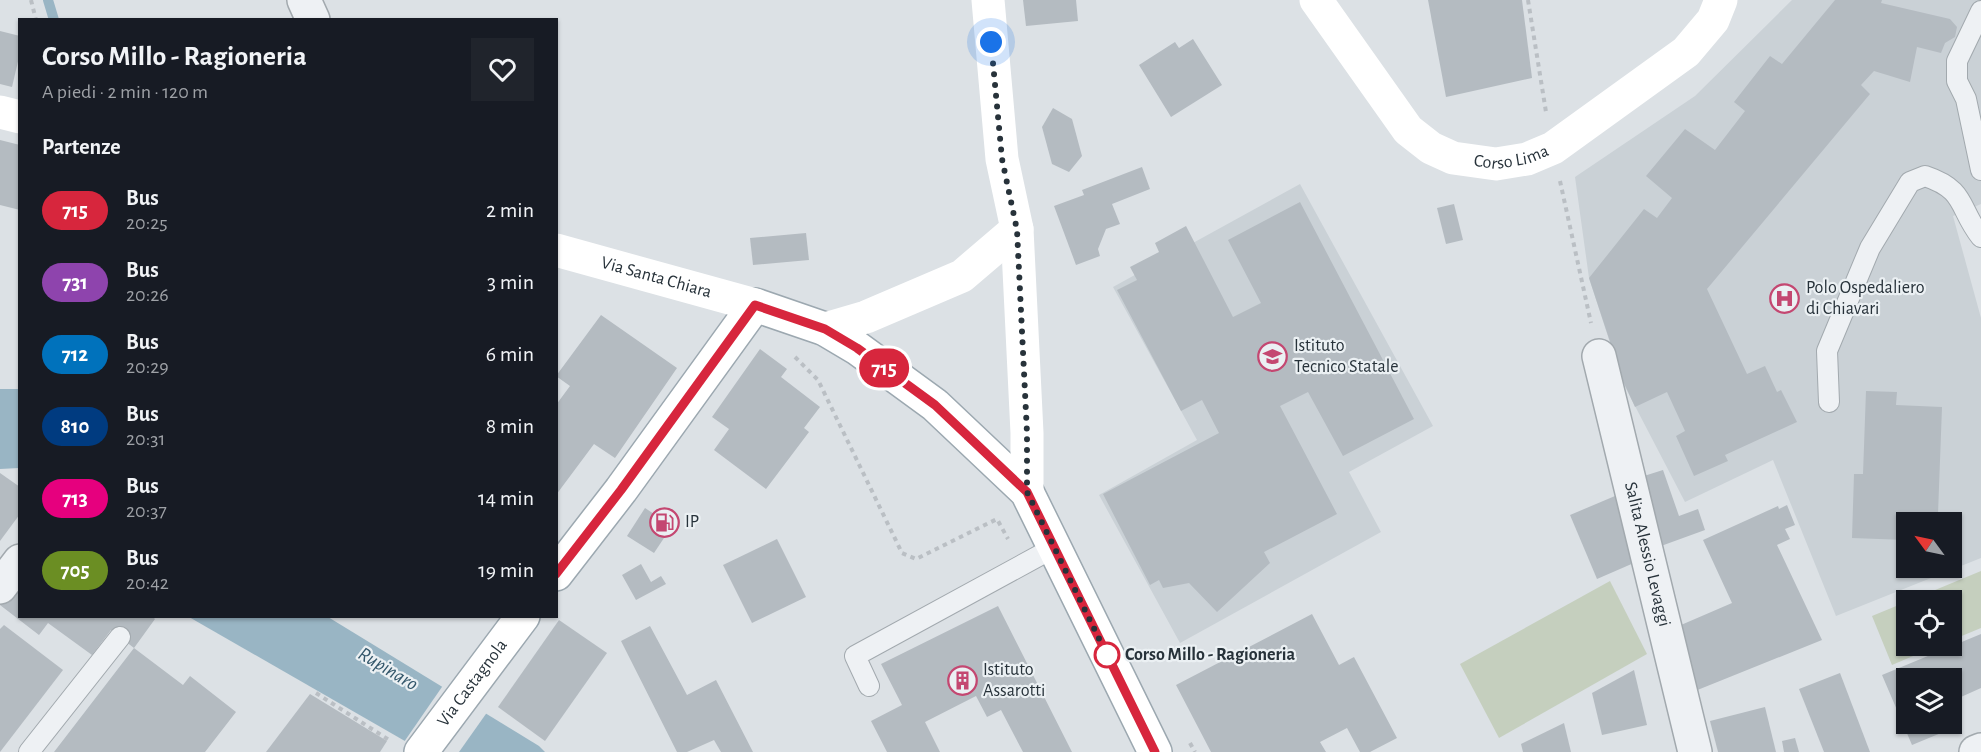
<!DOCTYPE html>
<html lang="it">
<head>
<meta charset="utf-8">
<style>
  :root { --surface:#171b24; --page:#20242c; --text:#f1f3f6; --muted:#9ea1a6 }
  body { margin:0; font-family:"Alegreya Sans",sans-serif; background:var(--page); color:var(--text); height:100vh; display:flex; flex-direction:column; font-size:22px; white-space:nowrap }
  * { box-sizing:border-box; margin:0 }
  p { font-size:20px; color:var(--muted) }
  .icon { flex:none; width:33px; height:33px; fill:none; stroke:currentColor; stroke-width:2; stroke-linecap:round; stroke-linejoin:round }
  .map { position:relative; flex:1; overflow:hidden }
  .side { position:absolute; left:18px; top:18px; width:540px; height:600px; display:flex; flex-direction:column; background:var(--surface); border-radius:0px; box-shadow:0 2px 4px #0004 }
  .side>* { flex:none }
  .badge { padding:0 12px; border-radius:20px; font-size:21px; line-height:39px }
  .needle { width:39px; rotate:303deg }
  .buttons { position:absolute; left:1896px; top:512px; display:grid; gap:12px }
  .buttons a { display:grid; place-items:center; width:66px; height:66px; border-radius:0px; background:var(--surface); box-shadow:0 2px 4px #0004; font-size:30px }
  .you { position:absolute; width:30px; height:30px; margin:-15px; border:4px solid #fff; border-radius:50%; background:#1a73e8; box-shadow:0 0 0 9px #1a73e833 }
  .map>.badge { position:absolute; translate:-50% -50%; box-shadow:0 0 0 3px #fff }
  h2 { padding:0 24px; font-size:22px; line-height:54px }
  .round { display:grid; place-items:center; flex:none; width:63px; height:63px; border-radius:0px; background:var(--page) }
  .head { display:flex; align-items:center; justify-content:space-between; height:102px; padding:0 24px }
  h1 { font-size:28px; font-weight:700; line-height:45px }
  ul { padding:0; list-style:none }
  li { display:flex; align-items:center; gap:18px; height:72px; padding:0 24px }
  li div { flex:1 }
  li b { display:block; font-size:22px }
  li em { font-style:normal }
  li .badge { min-width:66px; font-weight:700; text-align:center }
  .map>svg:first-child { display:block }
  .built { fill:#cad1d6; fill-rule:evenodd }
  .green { fill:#c5cfbe }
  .water { fill:#99b5c4 }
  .pier { fill:#dce1e5 }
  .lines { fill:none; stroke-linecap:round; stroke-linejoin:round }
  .stream { stroke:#99b5c4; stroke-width:10 }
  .building { fill:#b4bbc1 }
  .lane-casing { stroke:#a2a9ae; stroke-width:22 }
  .street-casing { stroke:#a2a9ae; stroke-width:36 }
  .primary-casing { stroke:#9ca8b0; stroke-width:36 }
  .path { stroke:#babfc4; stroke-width:4; stroke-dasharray:4.5 4.5; stroke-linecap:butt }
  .lane { stroke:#eef1f4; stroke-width:20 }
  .street { stroke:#eef1f4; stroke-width:33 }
  .secondary { stroke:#fff; stroke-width:33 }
  .primary { stroke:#fff; stroke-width:33 }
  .line-casing { stroke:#fff; stroke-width:14 }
  .line { stroke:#d7263d; stroke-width:9 }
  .walk { stroke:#27323a; stroke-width:6; stroke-dasharray:0 10.8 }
  .stop-dot { fill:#fff; stroke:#d7263d; stroke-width:3 }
  .labels { text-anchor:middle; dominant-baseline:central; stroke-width:4.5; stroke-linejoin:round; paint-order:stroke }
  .street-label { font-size:18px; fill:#27323a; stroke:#ebf0f3 }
  .poi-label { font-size:18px; fill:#27323a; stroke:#ebf0f3; text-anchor:start }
  .stop-label { font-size:18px; font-weight:bold; fill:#27323a; stroke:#ebf0f3; text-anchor:start }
  .water-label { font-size:20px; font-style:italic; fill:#34576b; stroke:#ebf0f3 }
</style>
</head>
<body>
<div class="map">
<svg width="1981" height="752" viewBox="0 0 1981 752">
  <rect width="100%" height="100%" fill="#dce1e5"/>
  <g class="built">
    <path d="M1792,0H1981V204L1953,216L1981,318V558L1836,616L1773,460L1685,502L1623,383L1589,278L1575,177L1695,96ZM1906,522H1952V567H1906Z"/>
    <polygon points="1300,184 1433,426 1349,472 1381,532 1180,643 1099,495 1197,440 1113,287"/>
  </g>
  <g class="green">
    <polygon points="1981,571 1981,628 1952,640 1952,600 1911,600"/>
    <polygon points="1610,581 1647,654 1499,738 1460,664"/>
    <polygon points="1906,602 1906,645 1939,645 1892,665 1872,616"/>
  </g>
  <g class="water">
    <polygon points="0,389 19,389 19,468 0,469"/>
    <polygon points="189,617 328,617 539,746 545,752 424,752"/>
  </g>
  <polygon class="pier" points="444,684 488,711 459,752 419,752 404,742"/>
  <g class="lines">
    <polyline class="stream" points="48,0 54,20"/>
  </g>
  <g class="building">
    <polygon points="1023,0 1076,0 1078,21 1026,26"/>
    <polygon points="1428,0 1522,0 1532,78 1446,97"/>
    <polygon points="1835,0 1882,0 1881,3 1950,19 1957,27 1955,37 1945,43 1941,53 1917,47 1910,82 1874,71 1861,85 1870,94 1707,289 1747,374 1765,366 1777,392 1781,390 1797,422 1725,455 1728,461 1694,476 1676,436 1685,431 1667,392 1635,407 1623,381 1589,278 1644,209 1657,218 1672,198 1646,176 1685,129 1715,150 1745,111 1734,102 1770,56 1782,64"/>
    <polygon points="0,31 20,36 20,53 12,87 0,84"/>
    <polygon points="1193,39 1222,85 1171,117 1139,65 1175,42 1179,48"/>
    <polygon points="1053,108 1072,119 1082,156 1069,172 1052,164 1042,127"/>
    <polygon points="0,140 20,145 20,210 0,205"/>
    <polygon points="1142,167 1150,189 1112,204 1120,224 1106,229 1098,249 1100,256 1076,265 1054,206 1084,195 1082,190"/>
    <polygon points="1300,202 1414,419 1343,456 1308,392 1280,406 1337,514 1264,552 1270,563 1217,612 1189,583 1163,588 1159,580 1150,585 1103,494 1219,433 1202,400 1181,411 1117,290 1137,280 1130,267 1159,252 1155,243 1186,226 1233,317 1261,303 1228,240"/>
    <polygon points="1454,204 1463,240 1446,244 1437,208"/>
    <polygon points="806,233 809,260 753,265 750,238"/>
    <polygon points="601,315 677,368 615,458 594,444 556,495 556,405 570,386 556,376"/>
    <polygon points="760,349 787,369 781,377 820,407 804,428 809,432 766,489 714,450 729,429 712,417"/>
    <polygon points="1866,391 1897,392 1896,405 1942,407 1938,514 1931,514 1931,522 1906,522 1906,540 1852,538 1854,474 1863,474"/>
    <polygon points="1663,470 1679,516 1698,509 1705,530 1661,546 1644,476"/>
    <polygon points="0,473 20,487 20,514 0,541"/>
    <polygon points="1615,496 1643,559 1597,579 1570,515"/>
    <polygon points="1787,505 1795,525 1785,529 1790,539 1777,545 1822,640 1695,691 1681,625 1732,603 1703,540 1778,506 1779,509"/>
    <polygon points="645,508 672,526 654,553 627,536"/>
    <polygon points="777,539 806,597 752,623 723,565"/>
    <polygon points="641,564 651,582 661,576 666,584 636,600 622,575"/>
    <polygon points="20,581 20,616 152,616 155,619 134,648 183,685 190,676 236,712 205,752 54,752 134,648 111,630 92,655 48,623 39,635 0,605 0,598"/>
    <polygon points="998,606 1072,752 1023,752 1001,710 987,717 976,696 925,722 940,752 887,752 871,721 902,705 881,664"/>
    <polygon points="1312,614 1339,665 1354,657 1397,738 1370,752 1360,752 1347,728 1320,742 1326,752 1211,752 1176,685"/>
    <polygon points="559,620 607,653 545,741 498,707"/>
    <polygon points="4,625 63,670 0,752 0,629"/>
    <polygon points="650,626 687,695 716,680 753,752 721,752 714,740 687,752 677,752 621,641"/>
    <polygon points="1981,634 1981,688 1952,701 1952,678 1906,678 1906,723 1937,723 1941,733 1912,745 1882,675"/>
    <polygon points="1634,670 1647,725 1602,735 1592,693"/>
    <polygon points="1840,673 1870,752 1824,752 1799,689"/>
    <polygon points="310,694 387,741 380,752 266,752"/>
    <polygon points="1765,707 1776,752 1718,752 1710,721"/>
    <polygon points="1564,723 1571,752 1523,752 1521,744"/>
    <polygon points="1795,738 1799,752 1784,752 1782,741"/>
  </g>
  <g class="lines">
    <defs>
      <g id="lane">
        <polyline points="1981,11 1957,61 1957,81 1966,99 1981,170"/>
        <path d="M1829,402L1827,351L1870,248L1910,182L1925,176C1967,190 1958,208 1981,237"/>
        <polyline points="869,686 855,656 1055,547"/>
        <polyline points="29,752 120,637"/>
      </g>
      <g id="street">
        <polyline points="304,0 313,20"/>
        <path id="s1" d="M1599,356L1695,752"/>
        <polyline points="0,587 20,561"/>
        <polyline points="1976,752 1981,750"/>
      </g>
      <g id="primary">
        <polyline points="556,574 621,490 755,305 825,329 857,348 935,405 1027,492 1155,752"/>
        <path id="s4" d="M421,752L523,616"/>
      </g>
    </defs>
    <use href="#lane" class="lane-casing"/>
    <use href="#street" class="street-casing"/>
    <use href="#primary" class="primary-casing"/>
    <g class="path">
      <polyline points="31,0 36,20"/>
      <polyline points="1528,0 1546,112"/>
      <polyline points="1560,181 1591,323"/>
      <polyline points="795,357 818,380 902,553 916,559 997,519 1008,539"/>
      <polyline points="316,693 389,740"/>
      <polyline points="1190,743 1195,752"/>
    </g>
    <use href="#lane" class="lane"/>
    <use href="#street" class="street"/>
    <g class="secondary">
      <polyline points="988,0 1002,159 1017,229 1027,433 1027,492"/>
      <path id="s2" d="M1316,0L1408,130L1431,148L1453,158L1496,164L1527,159L1553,148L1686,52L1713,20L1721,0"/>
      <polyline points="0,112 20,117"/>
      <path id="s3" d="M556,250L755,305"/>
      <polyline points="825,329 866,317 962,276 1017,229"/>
    </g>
    <use href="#primary" class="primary"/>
  </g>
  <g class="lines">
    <defs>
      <polyline id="line" points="556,574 621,490 755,305 825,329 857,348 935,405 1027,492 1155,752"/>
    </defs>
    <use href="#line" class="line-casing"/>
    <use href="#line" class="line"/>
    <polyline class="walk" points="991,42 1002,159 1017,230 1027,433 1027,492 1107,655"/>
  </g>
  <defs>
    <symbol id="hospital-ring" viewBox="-11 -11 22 22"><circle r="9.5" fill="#ebf0f3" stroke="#c44771" stroke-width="1.5"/><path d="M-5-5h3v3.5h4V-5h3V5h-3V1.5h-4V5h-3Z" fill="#c44771"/></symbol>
    <symbol id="school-ring" viewBox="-11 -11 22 22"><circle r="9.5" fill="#ebf0f3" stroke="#c44771" stroke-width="1.5"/><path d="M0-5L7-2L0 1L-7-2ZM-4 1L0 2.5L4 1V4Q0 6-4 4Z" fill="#c44771"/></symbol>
    <symbol id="fuel-ring" viewBox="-11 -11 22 22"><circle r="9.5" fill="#ebf0f3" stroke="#c44771" stroke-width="1.5"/><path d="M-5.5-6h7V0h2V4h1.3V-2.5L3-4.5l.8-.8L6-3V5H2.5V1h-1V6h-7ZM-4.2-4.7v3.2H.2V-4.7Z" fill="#c44771"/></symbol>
    <symbol id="building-ring" viewBox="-11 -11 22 22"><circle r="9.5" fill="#ebf0f3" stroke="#c44771" stroke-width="1.5"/><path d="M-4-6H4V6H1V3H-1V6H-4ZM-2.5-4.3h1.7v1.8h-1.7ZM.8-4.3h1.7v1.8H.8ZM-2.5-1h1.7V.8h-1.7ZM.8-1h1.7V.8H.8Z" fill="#c44771"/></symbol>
  </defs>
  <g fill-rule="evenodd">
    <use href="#hospital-ring" x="1768" y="282" width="33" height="33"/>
    <use href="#school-ring" x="1256" y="340" width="33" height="33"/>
    <use href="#fuel-ring" x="648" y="506" width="33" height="33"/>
    <use href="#building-ring" x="946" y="664" width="33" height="33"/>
  </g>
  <circle class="stop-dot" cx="1107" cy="655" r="12"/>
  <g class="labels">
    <g class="street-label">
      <text stroke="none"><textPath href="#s2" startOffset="272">Corso Lima</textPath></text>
      <text stroke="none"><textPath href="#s3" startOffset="104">Via Santa Chiara</textPath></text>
      <text stroke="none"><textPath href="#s1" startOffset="204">Salita Alessio Levaggi</textPath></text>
      <text stroke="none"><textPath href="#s4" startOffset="86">Via Castagnola</textPath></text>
    </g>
    <g class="poi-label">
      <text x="1806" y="288">Polo Ospedaliero<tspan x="1806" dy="21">di Chiavari</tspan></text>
      <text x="1294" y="346">Istituto<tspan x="1294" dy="21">Tecnico Statale</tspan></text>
      <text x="685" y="522">IP</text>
      <text x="983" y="670">Istituto<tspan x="983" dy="21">Assarotti</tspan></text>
    </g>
    <g class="stop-label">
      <text x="1125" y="655">Corso Millo - Ragioneria</text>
    </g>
    <g class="water-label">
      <text transform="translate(388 669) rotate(31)">Rupinaro</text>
    </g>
  </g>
</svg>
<div class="buttons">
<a><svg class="needle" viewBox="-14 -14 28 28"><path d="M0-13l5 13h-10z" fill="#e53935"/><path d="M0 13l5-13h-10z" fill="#9ea1a6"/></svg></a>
<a><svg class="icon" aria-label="locate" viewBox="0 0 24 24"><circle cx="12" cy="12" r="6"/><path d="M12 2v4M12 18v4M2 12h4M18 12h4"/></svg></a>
<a><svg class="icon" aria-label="layers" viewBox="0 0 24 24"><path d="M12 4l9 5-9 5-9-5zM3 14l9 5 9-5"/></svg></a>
</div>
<div class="you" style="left:991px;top:42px"></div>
<b class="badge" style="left:884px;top:368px;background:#d7263d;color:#fff">715</b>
<section class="side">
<div class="head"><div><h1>Corso Millo - Ragioneria</h1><p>A piedi · 2 min · 120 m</p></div><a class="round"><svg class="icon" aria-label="heart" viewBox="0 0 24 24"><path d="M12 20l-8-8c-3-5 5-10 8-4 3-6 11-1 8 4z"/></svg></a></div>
<h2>Partenze</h2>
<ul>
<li><span class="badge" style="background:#d7263d;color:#fff">715</span><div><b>Bus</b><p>20:25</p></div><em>2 min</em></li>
<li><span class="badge" style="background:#8e44ad;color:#fff">731</span><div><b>Bus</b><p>20:26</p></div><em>3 min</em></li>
<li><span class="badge" style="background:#0072bc;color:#fff">712</span><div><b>Bus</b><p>20:29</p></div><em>6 min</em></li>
<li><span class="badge" style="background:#003b80;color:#fff">810</span><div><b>Bus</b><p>20:31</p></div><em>8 min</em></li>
<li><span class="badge" style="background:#e6007e;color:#fff">713</span><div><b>Bus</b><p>20:37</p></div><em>14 min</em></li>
<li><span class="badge" style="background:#6b8e23;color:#fff">705</span><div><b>Bus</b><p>20:42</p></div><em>19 min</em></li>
</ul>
</section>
</div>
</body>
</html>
